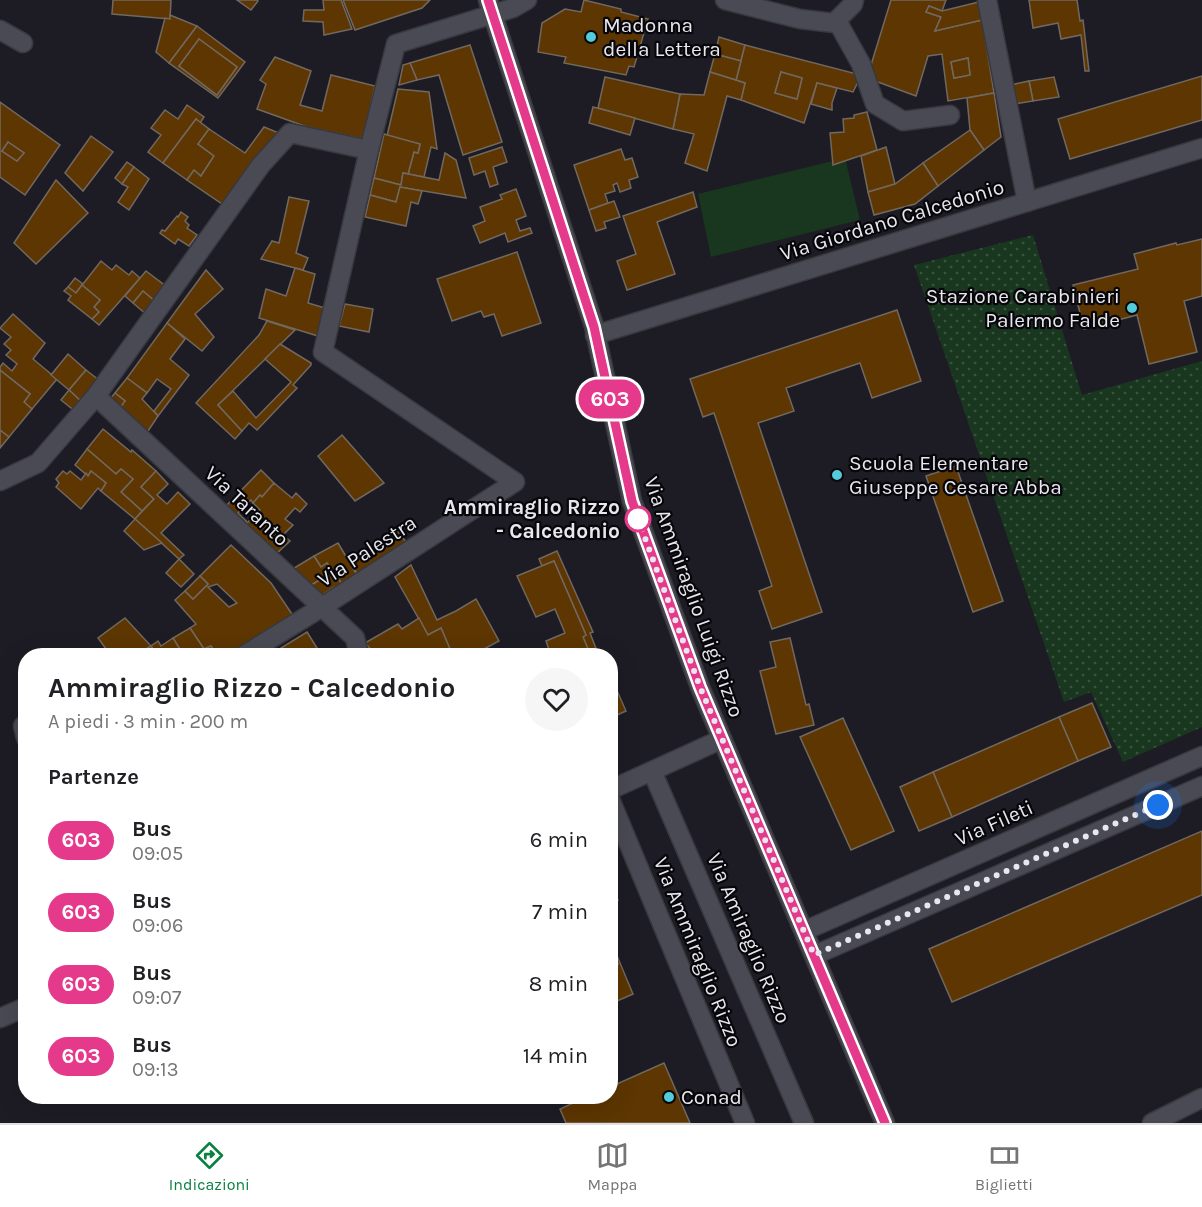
<!DOCTYPE html>
<html lang="it">
<head>
<meta charset="utf-8">
<style>
  :root { --surface:#fff; --page:#f6f6f6; --text:#202124; --muted:#757577; --line:#e0e0e0; --accent:#0b8043 }
  body { margin:0; font-family:Karla,sans-serif; background:var(--page); color:var(--text); height:100vh; display:flex; flex-direction:column; font-size:22px; white-space:nowrap }
  * { box-sizing:border-box; margin:0 }
  p { font-size:20px; color:var(--muted) }
  .icon { flex:none; width:33px; height:33px; fill:none; stroke:currentColor; stroke-width:2; stroke-linecap:round; stroke-linejoin:round }
  .map { position:relative; flex:1; overflow:hidden }
  .side { position:absolute; left:18px; top:648px; width:600px; height:456px; display:flex; flex-direction:column; background:var(--surface); border-radius:24px; box-shadow:0 6px 24px #0002 }
  .side>* { flex:none }
  .badge { padding:0 12px; border-radius:20px; font-size:21px; line-height:39px }
  .you { position:absolute; width:30px; height:30px; margin:-15px; border:4px solid #fff; border-radius:50%; background:#1a73e8; box-shadow:0 0 0 9px #1a73e833 }
  .map>.badge { position:absolute; translate:-50% -50%; box-shadow:0 0 0 3px #fff }
  h2 { padding:0 30px; font-size:22px; line-height:54px }
  .round { display:grid; place-items:center; flex:none; width:63px; height:63px; border-radius:32px; background:var(--page) }
  .head { display:flex; align-items:center; justify-content:space-between; height:102px; padding:0 30px }
  h1 { font-size:28px; font-weight:700; line-height:45px }
  ul { padding:0; list-style:none }
  li { display:flex; align-items:center; gap:18px; height:72px; padding:0 30px }
  li div { flex:1 }
  li b { display:block; font-size:22px }
  li em { font-style:normal }
  li .badge { min-width:66px; font-weight:700; text-align:center }
  .tabs { display:flex; justify-content:space-around; align-items:center; height:84px; border-top:2px solid var(--line); background:var(--surface); font-size:16px; color:var(--muted) }
  .tabs a { display:grid; justify-items:center; gap:3px }
  .tabs .on { color:var(--accent) }
  .map>svg:first-child { display:block }
  .grass { fill:url(#grass-dots) }
  .pitch { fill:#19361f }
  .building { fill:#5d3601; stroke:#716860; stroke-width:1.5; fill-rule:evenodd }
  .lines { fill:none; stroke-linecap:round; stroke-linejoin:round }
  .minor-casing { stroke:#38383f; stroke-width:21 }
  .minor { stroke:#4a4a54; stroke-width:18 }
  .line-casing { stroke:#fff; stroke-width:14 }
  .line { stroke:#e5398b; stroke-width:9 }
  .walk { stroke:#e7e7ed; stroke-width:6; stroke-dasharray:0 10.8 }
  .poi-dot { fill:#53cbdb; stroke:#07070b; stroke-width:2 }
  .stop-dot { fill:#fff; stroke:#e5398b; stroke-width:3 }
  .labels { text-anchor:middle; dominant-baseline:central; stroke-width:4.5; stroke-linejoin:round; paint-order:stroke }
  .poi-label { font-size:21px; fill:#e7e7ed; stroke:#07070b; text-anchor:start }
  .street-label { font-size:21px; fill:#e7e7ed; stroke:#07070b }
  .stop-label { font-size:21px; font-weight:bold; fill:#e7e7ed; stroke:#07070b; text-anchor:end }
</style>
</head>
<body>
<div class="map">
<svg width="1202" height="1123" viewBox="0 0 1202 1123">
  <defs>
    <pattern id="grass-dots" width="8" height="8" patternUnits="userSpaceOnUse" patternTransform="scale(1.5)"><rect width="8" height="8" fill="#19361f"/><path d="M2 2h.1M6 6h.1" fill="none" stroke="#3a5340" stroke-width="1.8" stroke-linecap="round"/></pattern>
  </defs>
  <rect width="100%" height="100%" fill="#1d1c25"/>
  <polygon class="grass" points="1033,235 1082,395 1202,361 1202,727 1123,762 1091,692 1064,702 914,265"/>
  <polygon class="pitch" points="845,158 860,220 711,257 698,194"/>
  <g class="building">
    <polygon points="113,0 171,0 170,19 112,14"/>
    <polygon points="237,0 257,0 258,1 251,10"/>
    <polygon points="323,0 341,0 352,29 324,35 323,22 303,21 304,10 324,10"/>
    <polygon points="343,0 430,0 422,8 355,30"/>
    <polygon points="584,0 621,9 621,12 648,19 634,67 629,66 626,75 564,63 566,57 538,52 542,23 565,9 581,12"/>
    <path d="M891,0H946L942,11L929,6L926,12L941,17L935,31L982,20L994,93L948,101L942,54L928,56L916,96L867,78ZM968,58L970,75L954,78L951,62Z"/>
    <polygon points="1029,0 1077,0 1080,21 1083,20 1089,71 1085,71 1081,35 1061,39 1058,23 1033,28"/>
    <polygon points="979,2 982,20 935,31 941,17 926,12 929,6 942,11"/>
    <polygon points="170,15 197,26 169,63 156,52 165,18 170,19"/>
    <path d="M197,26L245,62L218,98L169,63ZM199,39L237,67L217,95L179,66Z"/>
    <polygon points="719,37 745,45 741,61 715,54"/>
    <polygon points="199,39 237,67 217,95 179,66"/>
    <polygon points="470,45 502,142 463,155 439,75 417,80 410,63"/>
    <path d="M745,45L857,74L859,80L853,92L817,83L804,123L741,100L745,83L736,80ZM781,72L802,78L797,99L775,93Z"/>
    <polygon points="715,54 741,61 736,80 710,72"/>
    <polygon points="275,57 311,71 300,105 322,111 331,75 375,86 363,139 307,127 257,109 266,84 260,80"/>
    <polygon points="968,58 970,75 954,78 951,62"/>
    <polygon points="410,63 417,80 399,85 403,65"/>
    <polygon points="710,72 745,83 741,100 727,96 707,171 685,163 694,134 673,129 680,94 704,95"/>
    <polygon points="781,72 802,78 797,99 775,93"/>
    <polygon points="1202,76 1202,120 1070,159 1058,119"/>
    <polygon points="605,77 680,94 673,129 598,108"/>
    <polygon points="1054,77 1059,97 1033,101 1029,81"/>
    <polygon points="1029,81 1033,101 1008,105 1006,86"/>
    <polygon points="817,83 837,88 832,103 832,110 811,104"/>
    <polygon points="398,89 429,92 437,149 431,147 424,177 408,174 414,152 418,153 420,144 387,136"/>
    <polygon points="994,93 1001,137 984,150 970,130 967,98"/>
    <path d="M0,102L60,145L25,195L0,177ZM8,142L24,153L17,161L2,151Z"/>
    <polygon points="187,105 204,117 200,123 196,119 163,163 148,152 161,135 151,128 165,110 178,119"/>
    <polygon points="593,107 635,118 630,135 589,123"/>
    <polygon points="867,112 877,150 833,165 830,133 844,132 843,119 854,118 854,115"/>
    <polygon points="196,119 209,129 198,144 214,156 201,176 194,170 187,180 163,163"/>
    <polygon points="264,127 279,133 225,206 187,180 194,170 201,176 214,156 198,144 209,129 245,153"/>
    <polygon points="970,130 984,150 938,186 923,163"/>
    <polygon points="384,134 420,144 418,153 414,152 408,174 403,173 401,185 374,178"/>
    <polygon points="91,136 113,152 83,191 65,173"/>
    <polygon points="8,142 24,153 17,161 2,151"/>
    <polygon points="502,147 507,162 493,167 498,184 490,187 485,171 474,175 469,158"/>
    <polygon points="886,147 895,184 868,192 861,156"/>
    <polygon points="621,149 625,160 632,158 638,177 629,180 631,188 620,192 617,183 613,185 615,191 605,194 608,203 589,210 574,165"/>
    <polygon points="445,153 456,160 466,198 400,187 396,202 370,195 374,178 401,185 403,173 439,180"/>
    <polygon points="127,162 134,167 122,184 115,178"/>
    <polygon points="923,163 938,186 915,204 874,215 868,192 895,184"/>
    <polygon points="134,167 149,179 129,210 118,202 128,187 122,184"/>
    <polygon points="56,180 88,213 36,264 14,243"/>
    <polygon points="400,187 422,191 418,204 411,202 406,226 365,217 370,195 396,202"/>
    <polygon points="516,189 526,216 516,220 520,231 530,228 532,233 508,242 505,233 480,243 473,226 485,221 480,207 502,199 500,195"/>
    <polygon points="693,192 697,207 657,222 675,274 627,290 617,261 636,254 623,216"/>
    <polygon points="289,197 309,201 296,253 308,258 303,270 261,259 272,241 279,243"/>
    <polygon points="614,201 620,217 604,222 606,228 596,231 589,210"/>
    <polygon points="181,212 188,217 185,221 189,225 187,228 197,235 189,246 178,239 175,244 160,233 162,230 165,231 177,216 178,217"/>
    <polygon points="1202,239 1202,296 1184,301 1197,352 1149,364 1137,315 1084,329 1073,285 1138,269 1134,254 1176,243 1177,245"/>
    <polygon points="517,252 541,323 502,336 494,314 484,317 481,311 452,321 437,279"/>
    <polygon points="101,261 112,270 116,265 129,275 132,271 140,278 99,325 92,319 99,312 94,307 100,300 82,285 76,293 68,287 75,278 83,284"/>
    <polygon points="295,268 315,274 308,303 325,308 318,336 259,318 266,289 286,296"/>
    <polygon points="206,270 223,289 195,314 214,337 202,351 167,323"/>
    <polygon points="146,271 167,287 157,303 143,291 133,303 125,296"/>
    <polygon points="82,285 100,300 94,307 99,312 92,319 68,300 71,296 64,291 68,287 76,293"/>
    <polygon points="143,291 157,303 148,316 133,303"/>
    <polygon points="345,304 373,309 369,332 339,326"/>
    <polygon points="897,310 921,381 872,398 860,363 786,388 794,411 758,423 822,612 772,629 759,591 772,586 714,413 703,417 690,379"/>
    <polygon points="13,314 45,343 33,359 57,379 32,409 24,402 30,394 0,370 0,367 3,363 12,371 17,364 6,355 11,350 4,344 11,337 0,328"/>
    <polygon points="267,321 295,330 218,405 242,431 235,439 196,403 259,335"/>
    <polygon points="167,323 185,339 170,359 189,375 158,416 154,411 171,389 157,379 147,393 127,378"/>
    <polygon points="280,344 311,363 311,365 293,385 297,388 257,430 249,423 242,431 218,405 233,391 256,418 291,382 265,359"/>
    <polygon points="68,354 86,370 69,390 51,375"/>
    <polygon points="0,370 30,394 24,402 32,409 9,437 0,430"/>
    <polygon points="86,370 104,384 84,404 69,390"/>
    <polygon points="127,378 147,393 142,399 158,416 146,434 119,409 125,401 115,393"/>
    <polygon points="69,390 84,404 76,412 61,400"/>
    <polygon points="115,393 125,401 119,409 109,400"/>
    <polygon points="103,429 131,452 132,450 156,471 141,487 154,499 142,511 121,492 133,479 121,469 116,474 87,449"/>
    <polygon points="0,430 9,437 0,448"/>
    <polygon points="342,435 384,483 355,501 318,456"/>
    <polygon points="87,449 116,474 121,469 133,479 121,492 142,511 135,519 101,491 106,483 91,471 88,476 75,465"/>
    <polygon points="956,466 1003,601 973,612 926,476"/>
    <polygon points="261,470 274,483 262,497 260,495 253,503 251,500 238,513 246,521 241,526 223,509"/>
    <polygon points="63,471 67,474 70,471 81,480 86,473 88,476 91,471 106,483 101,491 98,488 81,509 56,487 59,483 56,479"/>
    <polygon points="156,471 168,484 157,495 167,504 178,492 190,504 161,533 184,555 179,559 135,519 154,499 141,487"/>
    <polygon points="274,483 292,498 296,493 307,504 300,512 295,508 285,519 293,525 283,535 290,541 274,556 241,526 246,521 247,523 260,510 253,503 260,495 262,497"/>
    <polygon points="135,519 162,543 144,550 124,531"/>
    <polygon points="397,530 409,546 360,579 351,563"/>
    <polygon points="338,543 357,575 342,584 327,563 321,567 314,556"/>
    <path d="M231,545L271,583L294,617L234,656H217L211,646L204,649L190,628L196,624L175,600L185,591L193,599L208,584L200,576ZM217,584L237,603L229,607L208,587Z"/>
    <polygon points="557,551 593,632 590,633 599,656 591,656 583,637 586,635 554,561 542,566 539,559"/>
    <polygon points="314,556 321,567 327,563 333,572 308,587 291,570"/>
    <polygon points="179,559 194,574 181,587 166,573"/>
    <polygon points="554,561 586,635 583,637 591,656 551,656 546,641 565,633 555,609 536,617 517,576"/>
    <polygon points="411,565 437,620 456,611 476,599 499,641 471,656 453,656 441,628 428,635 395,577"/>
    <polygon points="333,572 342,584 338,593 334,587 319,597 308,587"/>
    <polygon points="200,576 208,584 193,599 185,591"/>
    <polygon points="125,618 151,646 135,656 111,656 98,638"/>
    <polygon points="419,618 428,635 441,628 453,656 377,656 365,643 398,624 402,629"/>
    <polygon points="190,628 204,649 211,646 217,656 184,656 173,638"/>
    <polygon points="307,632 322,656 268,656"/>
    <polygon points="173,638 184,656 157,656 151,646 158,641 161,646"/>
    <polygon points="790,638 806,705 809,704 814,725 776,734 760,671 776,667 770,642"/>
    <polygon points="151,646 157,656 135,656"/>
    <polygon points="611,677 626,711 610,718 610,709 614,708 610,701"/>
    <polygon points="1092,703 1111,747 1078,761 1059,717"/>
    <polygon points="1059,717 1078,761 952,817 933,772"/>
    <polygon points="843,718 894,831 851,850 800,737"/>
    <polygon points="933,772 952,817 919,831 900,787"/>
    <polygon points="1202,831 1202,895 952,1002 929,949"/>
    <polygon points="610,882 618,900 610,903"/>
    <polygon points="610,939 633,994 610,1004 610,971 614,970 618,964 610,946"/>
    <polygon points="610,946 618,964 614,970 610,971"/>
    <polygon points="664,1063 690,1123 566,1123 560,1109 588,1096 610,1096 610,1087"/>
  </g>
  <g class="lines">
    <defs>
      <g id="minor">
        <polyline points="488,0 594,326 632,501 700,687 885,1123"/>
        <polyline points="725,0 800,19 834,23 853,4 854,0"/>
        <polyline points="987,0 1027,202"/>
        <polyline points="837,21 861,64 875,104 903,121 950,115"/>
        <polyline points="0,30 23,43"/>
        <polyline points="595,335 1202,148"/>
        <polyline points="96,396 355,638 359,656"/>
        <polyline points="0,481 38,463 96,396 261,165 290,133 369,150"/>
        <polyline points="243,656 322,607 515,482 323,352 369,150 396,44 513,8 527,0"/>
        <polyline points="23,726 26,738"/>
        <polyline points="652,771 804,1123"/>
        <polyline points="610,790 722,739"/>
        <polyline points="610,799 745,1123"/>
        <polyline points="804,931 1202,756"/>
        <polyline points="815,955 1202,786"/>
        <polyline points="0,1018 26,1007"/>
        <polyline points="1152,1123 1202,1098"/>
      </g>
    </defs>
    <use href="#minor" class="minor-casing"/>
    <use href="#minor" class="minor"/>
  </g>
  <g class="lines">
    <defs>
      <polyline id="line" points="488,0 594,327 632,501 700,687 885,1123"/>
    </defs>
    <use href="#line" class="line-casing"/>
    <use href="#line" class="line"/>
    <polyline class="walk" points="638,519 700,687 814,955 1158,805"/>
  </g>
  <g class="poi-dot">
    <circle cx="591" cy="37" r="6"/>
    <circle cx="1132" cy="308" r="6"/>
    <circle cx="837" cy="475" r="6"/>
    <circle cx="669" cy="1097" r="6"/>
  </g>
  <circle class="stop-dot" cx="638" cy="519" r="12"/>
  <g class="labels">
    <g class="poi-label">
      <text x="603" y="25">Madonna<tspan x="603" dy="24">della Lettera</tspan></text>
      <text x="1120" y="296" text-anchor="end">Stazione Carabinieri<tspan x="1120" dy="24">Palermo Falde</tspan></text>
      <text x="849" y="463">Scuola Elementare<tspan x="849" dy="24">Giuseppe Cesare Abba</tspan></text>
      <text x="681" y="1097">Conad</text>
    </g>
    <g class="street-label">
      <text transform="translate(892 220) rotate(-17)">Via Giordano Calcedonio</text>
      <text transform="translate(247 506) rotate(43)">Via Taranto</text>
      <text transform="translate(367 551) rotate(-33)">Via Palestra</text>
      <text transform="translate(694 597) rotate(70)">Via Ammiraglio Luigi Rizzo</text>
      <text transform="translate(994 823) rotate(-24)">Via Fileti</text>
      <text transform="translate(749 938) rotate(67)">Via Amiraglio Rizzo</text>
      <text transform="translate(698 952) rotate(68)">Via Ammiraglio Rizzo</text>
    </g>
    <g class="stop-label">
      <text x="620" y="507">Ammiraglio Rizzo<tspan x="620" dy="24">- Calcedonio</tspan></text>
    </g>
  </g>
</svg>
<div class="you" style="left:1158px;top:805px"></div>
<b class="badge" style="left:610px;top:399px;background:#e5398b;color:#fff">603</b>
<section class="side">
<div class="head"><div><h1>Ammiraglio Rizzo - Calcedonio</h1><p>A piedi · 3 min · 200 m</p></div><a class="round"><svg class="icon" aria-label="heart" viewBox="0 0 24 24"><path d="M12 20l-8-8c-3-5 5-10 8-4 3-6 11-1 8 4z"/></svg></a></div>
<h2>Partenze</h2>
<ul>
<li><span class="badge" style="background:#e5398b;color:#fff">603</span><div><b>Bus</b><p>09:05</p></div><em>6 min</em></li>
<li><span class="badge" style="background:#e5398b;color:#fff">603</span><div><b>Bus</b><p>09:06</p></div><em>7 min</em></li>
<li><span class="badge" style="background:#e5398b;color:#fff">603</span><div><b>Bus</b><p>09:07</p></div><em>8 min</em></li>
<li><span class="badge" style="background:#e5398b;color:#fff">603</span><div><b>Bus</b><p>09:13</p></div><em>14 min</em></li>
</ul>
</section>
</div>
<nav class="tabs">
<a class="on"><svg class="icon" aria-label="directions" viewBox="0 0 24 24"><path d="M12 3l9 9-9 9-9-9zM9 14v-3h6M13 9l2 2-2 2"/></svg>Indicazioni</a>
<a><svg class="icon" aria-label="map" viewBox="0 0 24 24"><path d="M3 6l6-2 6 2 6-2v14l-6 2-6-2-6 2zM9 4v14M15 6v14"/></svg>Mappa</a>
<a><svg class="icon" aria-label="tickets" viewBox="0 0 24 24"><path d="M3 7h18v10H3zM15 7v10"/></svg>Biglietti</a>
</nav>
</body>
</html>
